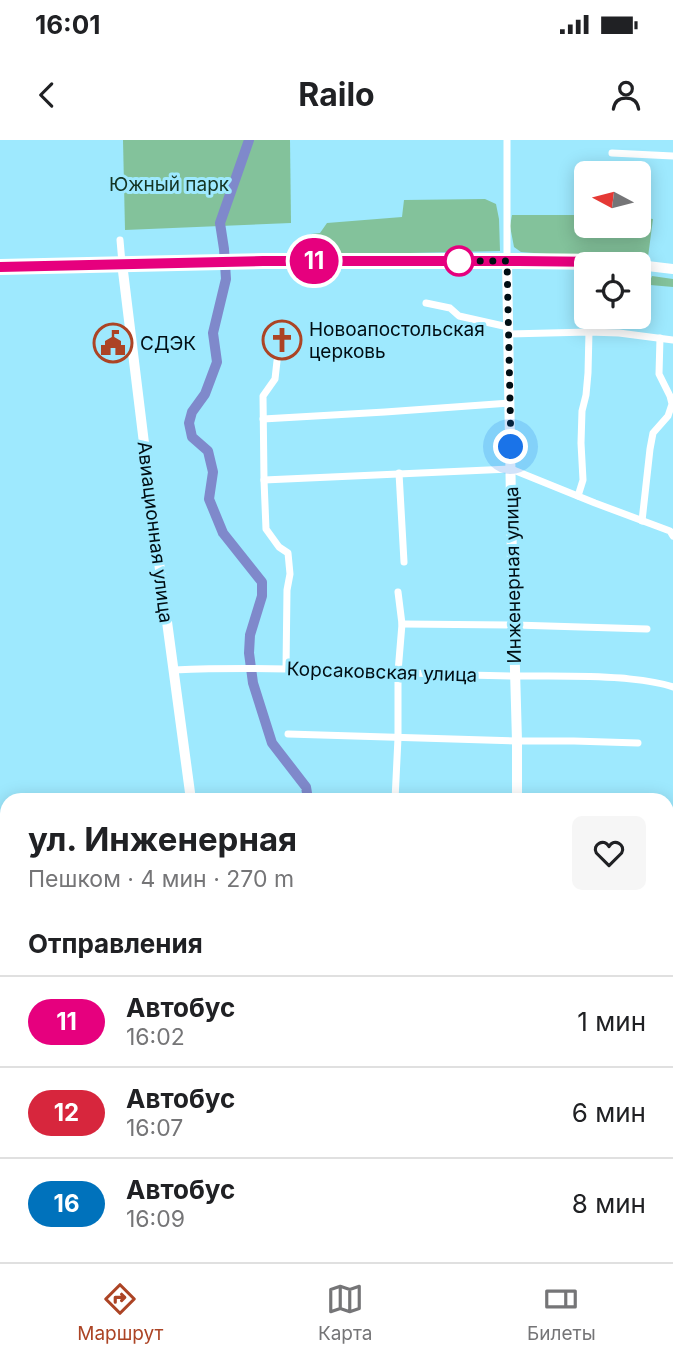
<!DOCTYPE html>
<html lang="ru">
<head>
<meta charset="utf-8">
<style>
  :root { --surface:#fff; --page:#f6f6f6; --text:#202124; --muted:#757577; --line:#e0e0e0; --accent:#ac4425 }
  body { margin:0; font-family:Inter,sans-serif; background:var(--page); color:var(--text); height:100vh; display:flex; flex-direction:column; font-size:26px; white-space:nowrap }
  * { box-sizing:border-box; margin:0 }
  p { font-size:23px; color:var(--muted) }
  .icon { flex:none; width:38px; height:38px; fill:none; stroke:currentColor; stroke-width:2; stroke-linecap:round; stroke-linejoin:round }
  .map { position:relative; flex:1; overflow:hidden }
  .sheet { position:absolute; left:0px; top:653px; width:674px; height:471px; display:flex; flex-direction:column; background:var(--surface); border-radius:21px 21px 0 0; box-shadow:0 4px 18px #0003 }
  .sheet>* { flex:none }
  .badge { padding:0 14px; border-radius:23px; font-size:24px; line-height:46px }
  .needle { width:46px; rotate:277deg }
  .controls { position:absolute; left:574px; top:21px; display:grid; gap:14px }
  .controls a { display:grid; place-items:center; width:77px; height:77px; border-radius:10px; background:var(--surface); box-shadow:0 4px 18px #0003; font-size:35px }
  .you { position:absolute; width:35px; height:35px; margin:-18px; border:5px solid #fff; border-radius:50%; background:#1a73e8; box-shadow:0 0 0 10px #1a73e833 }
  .map>.badge { position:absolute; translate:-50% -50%; box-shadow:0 0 0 4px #fff }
  h2 { padding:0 28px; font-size:26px; line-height:63px }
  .round { display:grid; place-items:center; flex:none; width:74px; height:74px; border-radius:10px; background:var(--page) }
  .overview { display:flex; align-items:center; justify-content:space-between; height:119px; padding:0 28px }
  h1 { font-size:33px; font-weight:700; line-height:52px }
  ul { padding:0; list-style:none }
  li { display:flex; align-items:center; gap:21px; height:91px; padding:0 28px; border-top:2px solid var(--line) }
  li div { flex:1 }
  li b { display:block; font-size:26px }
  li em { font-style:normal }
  li .badge { min-width:77px; font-weight:700; text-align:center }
  .status { display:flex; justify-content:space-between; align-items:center; height:49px; padding:0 35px; background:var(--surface); direction:ltr }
  .status svg { height:19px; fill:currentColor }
  header { display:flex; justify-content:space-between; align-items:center; height:91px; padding:0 28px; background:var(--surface); font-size:32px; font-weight:700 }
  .tabs { display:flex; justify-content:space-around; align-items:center; height:98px; border-top:2px solid var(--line); background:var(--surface); font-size:19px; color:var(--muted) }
  .tabs a { display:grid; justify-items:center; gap:4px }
  .tabs .active { color:var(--accent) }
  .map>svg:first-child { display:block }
  .green { fill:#83c29b }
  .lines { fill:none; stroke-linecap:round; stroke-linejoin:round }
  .river { stroke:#7f89cb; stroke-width:10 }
  .street { stroke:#fff; stroke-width:7 }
  .secondary { stroke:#fff; stroke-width:10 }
  .primary { stroke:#fff; stroke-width:10 }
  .rail { stroke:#345762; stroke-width:2; stroke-dasharray:14 7; stroke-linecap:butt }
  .line-casing { stroke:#fff; stroke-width:16 }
  .line { stroke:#e6007e; stroke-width:10 }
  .walk { stroke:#000e14; stroke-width:7; stroke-dasharray:0 12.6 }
  .stop-dot { fill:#fff; stroke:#e6007e; stroke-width:3.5 }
  .labels { text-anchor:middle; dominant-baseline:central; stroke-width:6; stroke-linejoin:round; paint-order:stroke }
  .park-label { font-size:19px; fill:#133422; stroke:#9ee9fe }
  .poi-label { font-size:19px; fill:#000e14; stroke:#9ee9fe; text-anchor:start }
  .street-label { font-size:19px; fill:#000e14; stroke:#9ee9fe }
</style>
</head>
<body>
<div class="status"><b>16:01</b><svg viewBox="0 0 49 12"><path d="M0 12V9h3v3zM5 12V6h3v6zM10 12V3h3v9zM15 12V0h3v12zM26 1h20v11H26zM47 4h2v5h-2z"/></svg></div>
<header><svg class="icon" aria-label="back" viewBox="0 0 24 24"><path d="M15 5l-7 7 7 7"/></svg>Railo<svg class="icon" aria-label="person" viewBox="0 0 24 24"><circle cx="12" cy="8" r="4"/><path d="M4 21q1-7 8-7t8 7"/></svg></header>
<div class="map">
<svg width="673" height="1122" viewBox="0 0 673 1122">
  <rect width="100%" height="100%" fill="#9ee9fe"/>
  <g class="green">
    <polygon points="123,0 290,0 291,83 125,90"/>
    <polygon points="485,59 496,64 499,79 500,111 320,115 315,115 311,111 311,94 320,93 327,83 402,77 404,60"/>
    <polygon points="512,75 586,75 586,86 639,86 639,77 653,79 648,117 646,120 636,121 521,112 514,107 510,86"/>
    <polygon points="652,136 673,139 673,147 639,144 639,140 650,141"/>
    <polygon points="615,1117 664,1117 673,1119 673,1122 621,1122"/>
  </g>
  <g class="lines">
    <g class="river">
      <polyline points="249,0 220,83 224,109 226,139 213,193 217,222 205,254 192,272 189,283 192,297 208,311 213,332 209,359 223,393 262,442 262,456 250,495 249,513 253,543 272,603 306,647 307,653"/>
      <polyline points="641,1116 646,1122"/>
    </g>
    <g class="street">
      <polyline points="507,0 507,121"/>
      <polyline points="612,13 673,16"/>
      <polyline points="120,100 122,123"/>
      <polyline points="426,163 450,168 459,176 508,187"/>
      <polyline points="509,194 589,192 619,193 673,200"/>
      <polyline points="277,221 275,239 263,256 264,340 266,389 279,407 288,413 290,434 287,450 286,528"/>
      <polyline points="263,279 385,272 510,263"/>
      <polyline points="399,333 404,422"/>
      <polyline points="264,340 511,329 595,363 670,391 673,396"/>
      <polyline points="578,356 583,340 581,303 582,271 586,255 588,233 589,192"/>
      <polyline points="642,381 650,309 653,293 668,276 672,264 670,256 659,234 660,198"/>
      <polyline points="402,484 515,485 647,489"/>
      <path d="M174,530C287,525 401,534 514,536C550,536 585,535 621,538C639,540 656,541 673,547"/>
      <polyline points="288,594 517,601 574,601 638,603"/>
      <polyline points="395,660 398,598 398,532 402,484 398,452"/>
      <polyline points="0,833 7,831"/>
      <polyline points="667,833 673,833"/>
      <polyline points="667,1111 673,1113"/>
      <polyline points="277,1122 281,1116"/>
    </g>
    <g class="secondary">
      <polyline points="507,121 512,423 517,601 517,660"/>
      <polyline points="122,123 154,385 191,660"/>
      <polyline points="667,929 673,929"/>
      <polyline points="0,997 7,996"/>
    </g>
    <g class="primary">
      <polyline points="639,125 673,129"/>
      <path d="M0,127C138,124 276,121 414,121C485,121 557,118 627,124"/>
    </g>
    <g class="rail">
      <polyline points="667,952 673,951"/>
      <polyline points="0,1039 7,1039"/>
    </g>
  </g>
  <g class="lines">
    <defs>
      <polyline id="line" points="0,127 263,121 519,121 605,122 628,124"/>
    </defs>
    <use href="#line" class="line-casing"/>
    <use href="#line" class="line"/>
    <polyline class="walk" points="459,121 457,121 507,121 511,307"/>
  </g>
  <defs>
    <symbol id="church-ring" viewBox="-11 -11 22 22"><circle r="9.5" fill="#9ee9fe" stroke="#ac4425" stroke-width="1.5"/><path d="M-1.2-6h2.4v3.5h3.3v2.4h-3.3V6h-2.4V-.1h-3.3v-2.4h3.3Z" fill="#ac4425"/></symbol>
    <symbol id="civic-ring" viewBox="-11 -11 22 22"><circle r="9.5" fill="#9ee9fe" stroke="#ac4425" stroke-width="1.5"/><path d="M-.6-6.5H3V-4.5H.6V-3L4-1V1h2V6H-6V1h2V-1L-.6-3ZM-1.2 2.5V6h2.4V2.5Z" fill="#ac4425"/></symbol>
  </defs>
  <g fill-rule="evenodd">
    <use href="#church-ring" x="260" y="178" width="44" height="44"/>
    <use href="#civic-ring" x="91" y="181" width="44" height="44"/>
  </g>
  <circle class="stop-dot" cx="459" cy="121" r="14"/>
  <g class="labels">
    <g class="park-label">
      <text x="169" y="44">Южный парк</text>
    </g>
    <g class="poi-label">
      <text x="309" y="189">Новоапостольская<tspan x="309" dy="22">церковь</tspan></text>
      <text x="140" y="203">СДЭК</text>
    </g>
    <g class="street-label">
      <text transform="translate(155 392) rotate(83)">Авиационная улица</text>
      <text transform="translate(513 435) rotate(-91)">Инженерная улица</text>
      <text transform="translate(382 532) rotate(2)">Корсаковская улица</text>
    </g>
  </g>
</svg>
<div class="controls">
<a><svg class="needle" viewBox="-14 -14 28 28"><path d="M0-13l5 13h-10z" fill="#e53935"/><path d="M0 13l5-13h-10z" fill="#757577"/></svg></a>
<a><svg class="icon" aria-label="locate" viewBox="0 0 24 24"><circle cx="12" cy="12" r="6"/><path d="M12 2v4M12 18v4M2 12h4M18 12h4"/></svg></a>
</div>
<div class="you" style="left:511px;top:307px"></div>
<b class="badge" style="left:314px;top:121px;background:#e6007e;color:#fff">11</b>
<section class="sheet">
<div class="overview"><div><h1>ул. Инженерная</h1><p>Пешком · 4 мин · 270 m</p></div><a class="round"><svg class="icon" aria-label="heart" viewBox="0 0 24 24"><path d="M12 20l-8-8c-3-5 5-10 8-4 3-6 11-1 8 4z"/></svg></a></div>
<h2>Отправления</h2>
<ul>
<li><span class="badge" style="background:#e6007e;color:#fff">11</span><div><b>Автобус</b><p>16:02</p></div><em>1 мин</em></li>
<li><span class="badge" style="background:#d7263d;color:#fff">12</span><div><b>Автобус</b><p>16:07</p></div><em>6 мин</em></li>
<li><span class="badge" style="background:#0072bc;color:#fff">16</span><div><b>Автобус</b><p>16:09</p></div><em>8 мин</em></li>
</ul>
</section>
</div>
<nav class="tabs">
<a class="active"><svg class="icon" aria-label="directions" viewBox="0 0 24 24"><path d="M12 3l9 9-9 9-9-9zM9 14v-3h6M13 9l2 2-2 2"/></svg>Маршрут</a>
<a><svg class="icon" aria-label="map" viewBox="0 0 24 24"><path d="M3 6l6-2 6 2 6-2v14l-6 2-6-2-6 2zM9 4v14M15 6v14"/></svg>Карта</a>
<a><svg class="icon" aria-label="tickets" viewBox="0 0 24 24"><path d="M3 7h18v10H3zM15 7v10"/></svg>Билеты</a>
</nav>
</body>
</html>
